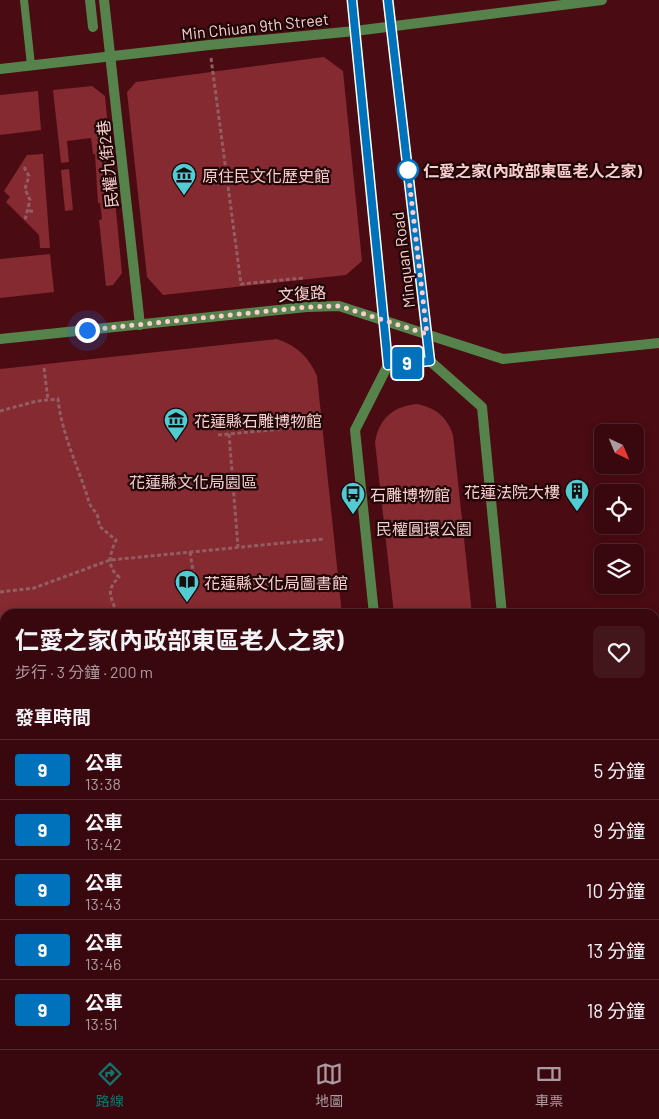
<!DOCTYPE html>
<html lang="zh-TW">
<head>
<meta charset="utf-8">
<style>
  :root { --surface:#38080e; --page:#43161c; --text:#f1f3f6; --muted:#ab9a9e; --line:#52292e; --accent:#0f766e }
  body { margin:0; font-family:Barlow,"Noto Sans TC",sans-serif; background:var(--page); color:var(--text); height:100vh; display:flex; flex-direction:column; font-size:19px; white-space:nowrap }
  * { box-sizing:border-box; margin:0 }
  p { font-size:16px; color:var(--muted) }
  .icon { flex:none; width:28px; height:28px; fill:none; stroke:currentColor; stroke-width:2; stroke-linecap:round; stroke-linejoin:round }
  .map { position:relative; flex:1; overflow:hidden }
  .details { position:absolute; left:0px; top:609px; width:660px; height:441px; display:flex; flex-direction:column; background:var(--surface); border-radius:15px 15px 0 0; box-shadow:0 2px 8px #0003,0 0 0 1px var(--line) }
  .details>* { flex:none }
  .badge { padding:0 10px; border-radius:4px; font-size:18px; line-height:32px }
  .needle { width:32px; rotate:136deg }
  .buttons { position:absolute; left:594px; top:424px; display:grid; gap:10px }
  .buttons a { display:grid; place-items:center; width:50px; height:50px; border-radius:8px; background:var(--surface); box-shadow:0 2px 8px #0003,0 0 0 1px var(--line); font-size:25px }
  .you { position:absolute; width:25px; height:25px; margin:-12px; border:4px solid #fff; border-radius:50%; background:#1a73e8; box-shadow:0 0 0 8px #1a73e833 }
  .map>.badge { position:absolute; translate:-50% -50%; box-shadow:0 0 0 2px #fff }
  h2 { padding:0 15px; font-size:19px; line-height:45px }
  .round { display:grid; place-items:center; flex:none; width:52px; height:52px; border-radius:8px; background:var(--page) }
  .head { display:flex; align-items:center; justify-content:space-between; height:85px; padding:0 15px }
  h1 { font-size:24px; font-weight:700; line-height:38px }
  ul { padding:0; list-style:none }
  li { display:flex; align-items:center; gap:15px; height:60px; padding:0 15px; border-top:1px solid var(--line) }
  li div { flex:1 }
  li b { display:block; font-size:19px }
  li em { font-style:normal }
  li .badge { min-width:55px; font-weight:700; text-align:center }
  .tab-bar { display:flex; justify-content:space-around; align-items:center; height:70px; border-top:1px solid var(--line); background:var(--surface); font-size:14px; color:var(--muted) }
  .tab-bar a { display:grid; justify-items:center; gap:2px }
  .tab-bar .selected { color:var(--accent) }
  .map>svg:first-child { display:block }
  .green { fill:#842a30 }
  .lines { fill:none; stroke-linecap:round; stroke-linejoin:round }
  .path { stroke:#935e62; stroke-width:3; stroke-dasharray:4 2.5; stroke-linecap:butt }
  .service { stroke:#56834c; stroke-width:8 }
  .minor { stroke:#56834c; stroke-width:10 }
  .line-casing { stroke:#fff; stroke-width:11 }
  .line { stroke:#0072bc; stroke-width:8 }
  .walk { stroke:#f8cfce; stroke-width:5; stroke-dasharray:0 9 }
  .stop-dot { fill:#fff; stroke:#0072bc; stroke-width:2.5 }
  .labels { text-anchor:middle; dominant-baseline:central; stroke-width:4.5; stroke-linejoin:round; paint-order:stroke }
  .street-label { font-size:16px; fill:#f8cfce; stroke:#200607 }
  .stop-label { font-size:16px; font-weight:bold; fill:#f8cfce; stroke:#200607; text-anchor:start }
  .poi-label { font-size:16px; fill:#f8cfce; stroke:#200607; text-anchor:start }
  .park-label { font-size:16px; fill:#edcdcc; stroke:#200607 }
</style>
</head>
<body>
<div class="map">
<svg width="659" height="1049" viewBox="0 0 659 1049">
  <rect width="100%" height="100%" fill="#4a0b13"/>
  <g class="green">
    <polygon points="324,57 343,71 362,261 346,275 163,295 147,277 127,92 136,82"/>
    <polygon points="92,86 105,96 122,273 113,285 106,286 99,220 102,219 100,203 98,203 95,154 93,154 91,138 67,141 69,162 61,163 53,90"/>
    <polygon points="38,91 41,130 0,135 0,95"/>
    <polygon points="43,154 50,248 40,248 39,235 6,202 10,197 4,191 27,155"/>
    <polygon points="69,169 73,210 65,211 61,170"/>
    <polygon points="50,254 54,292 0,298 0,259"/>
    <path d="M277,339C297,346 309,357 317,376L342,614H5V774L0,775V369Z"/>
    <path d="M417,404C436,408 447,417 453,435L472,614H394L375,442C379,418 394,406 417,404Z"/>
  </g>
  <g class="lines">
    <g class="path">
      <polyline points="211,58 241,284 304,278"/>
      <polyline points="24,167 29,176 25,189 30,200 25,220"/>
      <polyline points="29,211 34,211"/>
      <polyline points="44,368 48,400"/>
      <path d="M0,411L37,401L58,399C62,436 79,468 89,502C93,513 99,510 99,526L116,540C110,553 106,567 119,577C105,591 111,596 117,614"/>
      <polyline points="229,434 238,547"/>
      <polyline points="218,435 313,426"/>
      <polyline points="190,552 194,578"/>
      <polyline points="0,592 34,588 110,560 324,539"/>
    </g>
    <polyline class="service" points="24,0 31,65"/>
    <g class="minor">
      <polyline points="90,0 93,27"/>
      <polyline points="104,0 140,325"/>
      <polyline points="352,0 388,365 355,430 374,614"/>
      <polyline points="388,0 430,361 482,407 502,614"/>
      <polyline points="0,69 209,45 355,31 602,0"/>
      <polyline points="0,339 307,307 339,306 503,359 659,343"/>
      <polyline points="388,365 430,361"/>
      <polyline points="655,661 659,661"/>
      <polyline points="0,801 5,800"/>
      <polyline points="655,1001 659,1001"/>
      <polyline points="338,1045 338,1049"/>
      <polyline points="459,1045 460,1049"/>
      <polyline points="499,1045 499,1049"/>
      <polyline points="187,1049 225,1045"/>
    </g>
  </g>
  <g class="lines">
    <defs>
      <polyline id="line" points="352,0 388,365 430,361 388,0"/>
    </defs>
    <use href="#line" class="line-casing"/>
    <use href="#line" class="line"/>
    <polyline class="walk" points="87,330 307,307 339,306 427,334 407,162 408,170"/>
  </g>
  <defs>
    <symbol id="museum-pin" viewBox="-11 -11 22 30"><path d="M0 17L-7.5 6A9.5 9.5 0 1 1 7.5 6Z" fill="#51ccd3" stroke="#200607"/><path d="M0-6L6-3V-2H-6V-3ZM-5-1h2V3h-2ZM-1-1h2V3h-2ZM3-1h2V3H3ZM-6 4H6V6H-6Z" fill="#111"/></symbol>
    <symbol id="building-pin" viewBox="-11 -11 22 30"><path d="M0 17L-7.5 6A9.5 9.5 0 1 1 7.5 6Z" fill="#51ccd3" stroke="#200607"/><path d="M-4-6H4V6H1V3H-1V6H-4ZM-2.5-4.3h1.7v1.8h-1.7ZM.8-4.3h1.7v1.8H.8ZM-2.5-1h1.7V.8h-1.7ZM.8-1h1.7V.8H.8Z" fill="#111"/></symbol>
    <symbol id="bus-pin" viewBox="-11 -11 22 30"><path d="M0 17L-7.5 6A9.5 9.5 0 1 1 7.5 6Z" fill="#51ccd3" stroke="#200607"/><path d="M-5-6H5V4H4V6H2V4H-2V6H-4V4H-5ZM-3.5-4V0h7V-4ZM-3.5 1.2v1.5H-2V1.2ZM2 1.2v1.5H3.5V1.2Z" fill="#111"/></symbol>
    <symbol id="library-pin" viewBox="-11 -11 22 30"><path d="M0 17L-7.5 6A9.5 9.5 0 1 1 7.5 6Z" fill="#51ccd3" stroke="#200607"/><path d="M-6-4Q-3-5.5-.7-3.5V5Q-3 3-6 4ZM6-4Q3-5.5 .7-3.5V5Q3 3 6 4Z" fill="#111"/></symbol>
  </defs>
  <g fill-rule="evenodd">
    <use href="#museum-pin" x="170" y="161" width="28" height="38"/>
    <use href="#museum-pin" x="162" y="406" width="28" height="38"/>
    <use href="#building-pin" x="563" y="477" width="28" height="38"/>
    <use href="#bus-pin" x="339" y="480" width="28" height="38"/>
    <use href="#library-pin" x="173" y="568" width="28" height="38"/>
  </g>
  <circle class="stop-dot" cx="408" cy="170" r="10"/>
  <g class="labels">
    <g class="street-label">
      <text transform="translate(255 26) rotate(-6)">Min Chiuan 9th Street</text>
      <text transform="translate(107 164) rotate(-96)">民權九街2巷</text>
      <text transform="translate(403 260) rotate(-97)">Minquan Road</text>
      <text transform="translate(302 293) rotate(-4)">文復路</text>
    </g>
    <g class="stop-label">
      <text x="423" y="170">仁愛之家(內政部東區老人之家)</text>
    </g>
    <g class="poi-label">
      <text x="202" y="175">原住民文化歷史館</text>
      <text x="194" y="420">花蓮縣石雕博物館</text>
      <text x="560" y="491" text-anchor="end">花蓮法院大樓</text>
      <text x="370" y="494">石雕博物館</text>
      <text x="204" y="582">花蓮縣文化局圖書館</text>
    </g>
    <g class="park-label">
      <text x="193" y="481">花蓮縣文化局園區</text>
      <text x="424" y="528">民權圓環公園</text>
    </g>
  </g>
</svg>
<div class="buttons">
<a><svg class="needle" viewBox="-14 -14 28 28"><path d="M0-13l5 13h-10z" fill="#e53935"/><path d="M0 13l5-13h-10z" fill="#ab9a9e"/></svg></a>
<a><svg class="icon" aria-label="locate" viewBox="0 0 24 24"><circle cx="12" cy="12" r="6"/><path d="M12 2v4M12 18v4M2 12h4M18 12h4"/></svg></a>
<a><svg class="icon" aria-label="layers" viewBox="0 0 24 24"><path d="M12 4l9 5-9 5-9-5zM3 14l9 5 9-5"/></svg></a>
</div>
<div class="you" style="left:87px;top:330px"></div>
<b class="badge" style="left:407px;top:363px;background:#0072bc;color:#fff">9</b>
<section class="details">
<div class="head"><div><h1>仁愛之家(內政部東區老人之家)</h1><p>步行 · 3 分鐘 · 200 m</p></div><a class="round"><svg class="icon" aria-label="heart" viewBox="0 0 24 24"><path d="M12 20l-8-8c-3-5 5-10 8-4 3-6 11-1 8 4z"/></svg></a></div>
<h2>發車時間</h2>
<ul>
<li><span class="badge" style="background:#0072bc;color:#fff">9</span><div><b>公車</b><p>13:38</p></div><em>5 分鐘</em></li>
<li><span class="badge" style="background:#0072bc;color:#fff">9</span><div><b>公車</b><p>13:42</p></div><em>9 分鐘</em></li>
<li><span class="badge" style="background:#0072bc;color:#fff">9</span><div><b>公車</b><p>13:43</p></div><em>10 分鐘</em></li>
<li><span class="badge" style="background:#0072bc;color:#fff">9</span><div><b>公車</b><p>13:46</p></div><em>13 分鐘</em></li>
<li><span class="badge" style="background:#0072bc;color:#fff">9</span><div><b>公車</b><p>13:51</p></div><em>18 分鐘</em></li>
</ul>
</section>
</div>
<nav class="tab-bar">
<a class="selected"><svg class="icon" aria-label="directions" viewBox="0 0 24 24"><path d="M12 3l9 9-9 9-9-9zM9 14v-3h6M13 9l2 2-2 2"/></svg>路線</a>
<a><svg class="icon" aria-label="map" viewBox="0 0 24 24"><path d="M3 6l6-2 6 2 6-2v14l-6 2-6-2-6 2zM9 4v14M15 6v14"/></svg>地圖</a>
<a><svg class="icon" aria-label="tickets" viewBox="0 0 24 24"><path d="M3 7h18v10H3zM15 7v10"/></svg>車票</a>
</nav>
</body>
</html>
